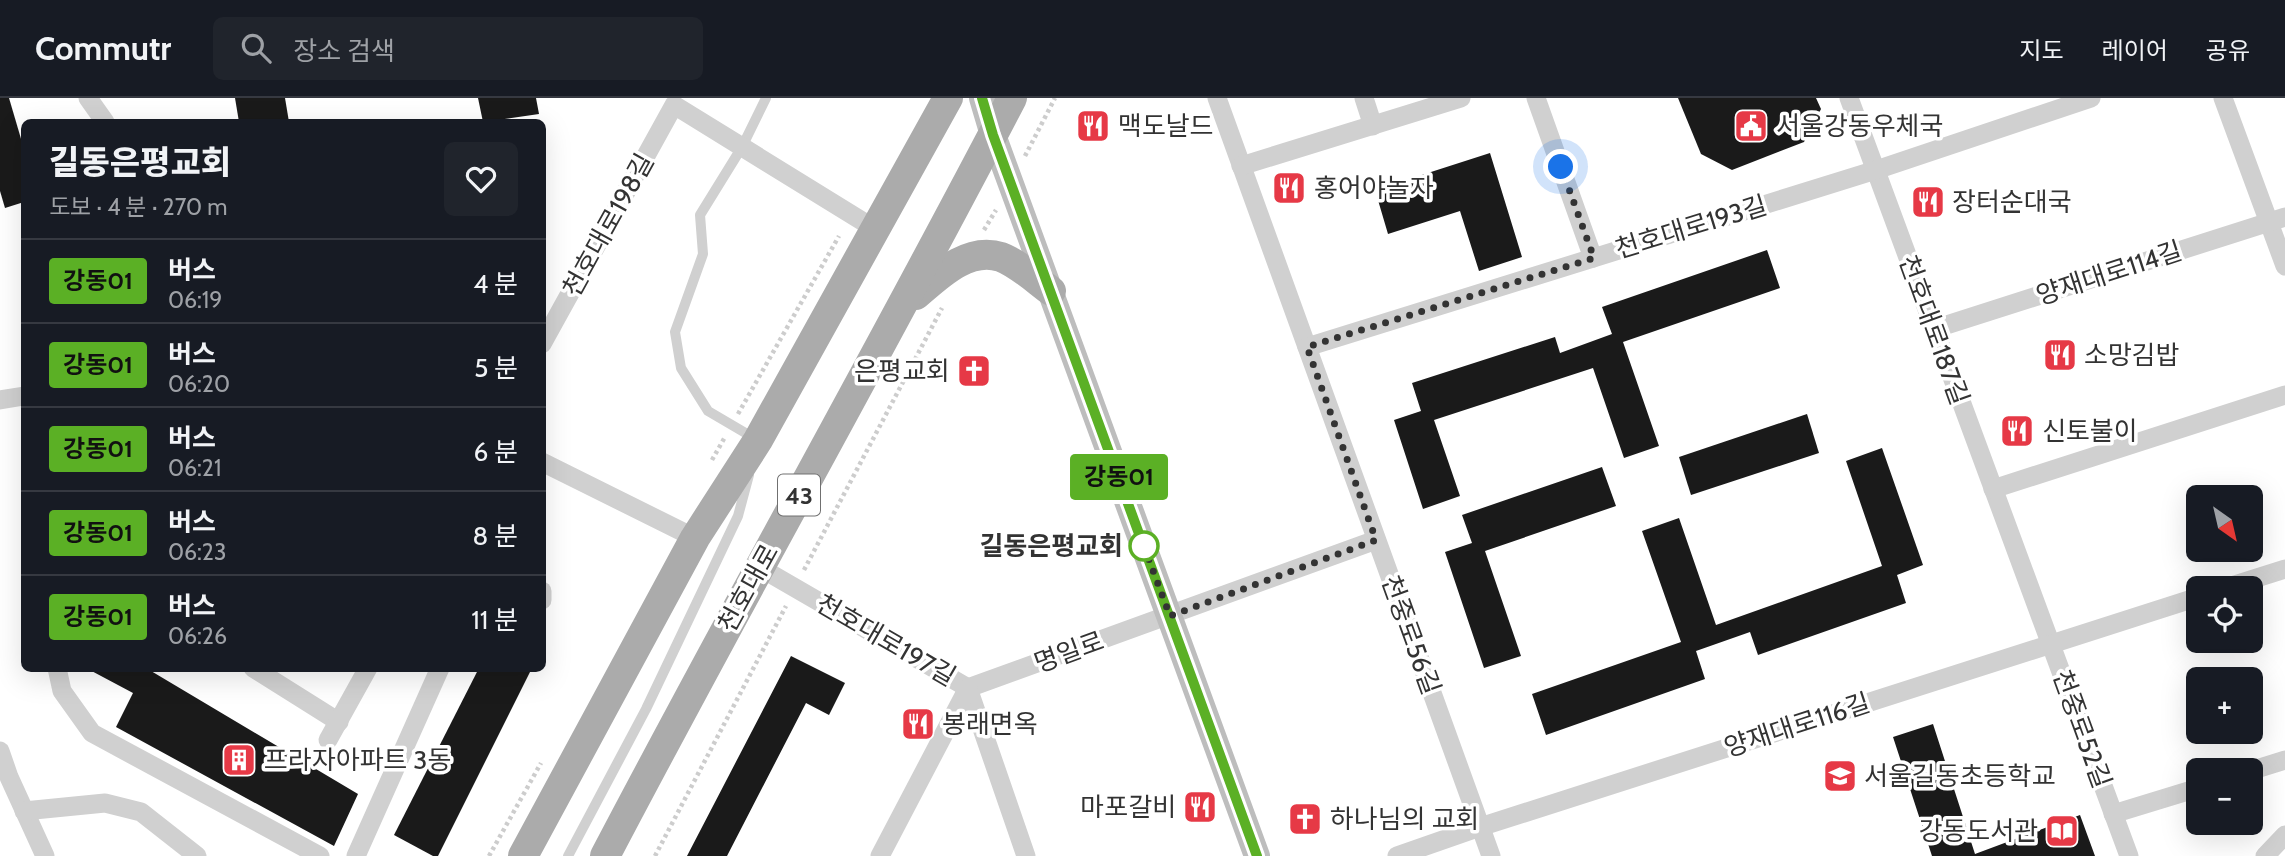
<!DOCTYPE html>
<html lang="ko">
<head>
<meta charset="utf-8">
<style>
  :root { --surface:#171b24; --page:#20242c; --text:#f1f3f6; --muted:#9ea1a6; --line:#363941 }
  body { margin:0; font-family:Cabin,"Noto Sans KR",sans-serif; background:var(--page); color:var(--text); height:100vh; display:flex; flex-direction:column; font-size:26px; white-space:nowrap }
  * { box-sizing:border-box; margin:0 }
  p { font-size:23px; color:var(--muted) }
  .icon { flex:none; width:38px; height:38px; fill:none; stroke:currentColor; stroke-width:2; stroke-linecap:round; stroke-linejoin:round }
  .map { position:relative; flex:1; overflow:hidden }
  .side { position:absolute; left:21px; top:21px; width:525px; height:553px; display:flex; flex-direction:column; background:var(--surface); border-radius:10px; box-shadow:0 7px 28px #0002 }
  .side>* { flex:none }
  .badge { padding:0 14px; border-radius:5px; font-size:24px; line-height:46px }
  .needle { width:46px; rotate:146deg }
  .controls { position:absolute; left:2186px; top:387px; display:grid; gap:14px }
  .controls a { display:grid; place-items:center; width:77px; height:77px; border-radius:10px; background:var(--surface); box-shadow:0 7px 28px #0002; font-size:35px }
  .you { position:absolute; width:35px; height:35px; margin:-18px; border:5px solid #fff; border-radius:50%; background:#1a73e8; box-shadow:0 0 0 10px #1a73e833 }
  .map>.badge { position:absolute; translate:-50% -50%; box-shadow:0 0 0 4px #fff }
  .round { display:grid; place-items:center; flex:none; width:74px; height:74px; border-radius:10px; background:var(--page) }
  .overview { display:flex; align-items:center; justify-content:space-between; height:119px; padding:0 28px }
  h1 { font-size:33px; font-weight:800; line-height:52px }
  ul { padding:0; list-style:none }
  li { display:flex; align-items:center; gap:21px; height:84px; padding:0 28px; border-top:2px solid var(--line) }
  li div { flex:1 }
  li b { display:block; font-size:26px }
  li em { font-style:normal }
  li .badge { min-width:77px; font-weight:700; text-align:center }
  header { display:flex; align-items:center; gap:42px; box-sizing:border-box; height:98px; padding:0 35px; background:var(--surface); border-bottom:2px solid var(--line) }
  header strong { font-size:33px }
  nav { display:flex; gap:38px; margin-inline-start:auto; font-size:24px }
  .search { width:490px; height:63px; background:var(--page); display:flex; align-items:center; gap:18px; box-sizing:border-box; padding:0 24px; border-radius:10px; color:var(--muted); font-size:26px }
  .map>svg:first-child { display:block }
  .building { fill:#1a1a1a }
  .lines { fill:none; stroke-linecap:round; stroke-linejoin:round }
  .path { stroke:#cdcdcd; stroke-width:4.5; stroke-dasharray:3.5 3.5; stroke-linecap:butt }
  .lane { stroke:#d0d0d0; stroke-width:10 }
  .street { stroke:#d0d0d0; stroke-width:19 }
  .secondary { stroke:#bdbdbd; stroke-width:26 }
  .primary { stroke:#ababab; stroke-width:30 }
  .line-casing { stroke:#fff; stroke-width:16 }
  .line { stroke:#5bb025; stroke-width:10 }
  .walk { stroke:#333; stroke-width:7; stroke-dasharray:0 12.6 }
  .stop-dot { fill:#fff; stroke:#5bb025; stroke-width:3.5 }
  .labels { text-anchor:middle; dominant-baseline:central; stroke-width:7; stroke-linejoin:round; paint-order:stroke }
  .shield { fill:#fff; stroke:#707070; stroke-width:2 }
  .shield-label { font-size:24px; font-weight:bold; fill:#333 }
  .poi-label { font-size:26px; fill:#333; stroke:#fff; text-anchor:start }
  .street-label { font-size:26px; fill:#333; stroke:#fff }
  .stop-label { font-size:26px; font-weight:bold; fill:#333; stroke:#fff; text-anchor:end }
</style>
</head>
<body>
<header>
<strong>Commutr</strong>
<div class="search"><svg class="icon" aria-label="search" viewBox="0 0 24 24"><circle cx="10" cy="10" r="6"/><path d="M15 15l6 6"/></svg>장소 검색</div>
<nav><a>지도</a><a>레이어</a><a>공유</a></nav>
</header>
<div class="map">
<svg width="2285" height="758" viewBox="0 0 2285 758">
  <rect width="100%" height="100%" fill="#fff"/>
  <g class="building">
    <polygon points="0,0 9,0 24,51 24,104 5,110 0,93"/>
    <polygon points="235,0 285,0 289,24 239,24"/>
    <polygon points="478,0 536,0 539,16 483,24"/>
    <polygon points="1678,0 1816,0 1821,11 1804,44 1732,72 1701,56"/>
    <polygon points="1490,55 1522,159 1479,173 1460,113 1388,136 1375,92"/>
    <polygon points="1767,152 1780,190 1623,244 1659,348 1624,360 1593,270 1434,322 1460,398 1423,411 1394,322 1421,313 1412,285 1555,239 1560,255 1612,236 1602,209"/>
    <polygon points="1807,316 1819,355 1691,397 1679,359"/>
    <polygon points="1882,350 1923,467 1897,477 1906,505 1758,557 1750,534 1696,553 1705,581 1546,637 1532,596 1681,544 1642,433 1679,420 1716,527 1882,468 1846,363"/>
    <polygon points="1602,369 1616,408 1485,453 1521,558 1484,570 1445,454 1472,445 1462,417"/>
    <polygon points="791,558 845,585 829,617 806,605 727,758 687,758"/>
    <polygon points="86,570 146,570 358,696 334,748 116,629 133,595"/>
    <polygon points="479,570 532,570 438,758 433,758 394,737"/>
    <polygon points="1933,626 1975,756 2080,717 2095,758 1932,758 1893,639"/>
  </g>
  <g class="lines">
    <g class="path">
      <polyline points="1025,58 1055,0"/>
      <polyline points="984,132 996,112"/>
      <polyline points="738,316 839,138"/>
      <polyline points="712,362 725,339"/>
      <polyline points="804,472 942,210"/>
      <polyline points="489,758 541,665"/>
      <polyline points="655,758 786,508"/>
    </g>
    <g class="lane">
      <polyline points="754,340 708,313 681,270 675,234 703,156 700,117 742,49 766,0"/>
      <polyline points="568,758 646,611 738,418 749,377"/>
    </g>
    <g class="street">
      <polyline points="88,0 105,24"/>
      <polyline points="1217,0 1491,758"/>
      <polyline points="1364,0 1373,28"/>
      <polyline points="1536,0 1593,160"/>
      <polyline points="1849,0 2129,758"/>
      <polyline points="2223,0 2285,168"/>
      <polyline points="1241,68 1461,0"/>
      <polyline points="1934,231 2285,119"/>
      <polyline points="542,246 674,7 875,131"/>
      <polyline points="1307,249 1876,72 2091,0"/>
      <polyline points="0,302 24,298"/>
      <polyline points="542,364 695,440"/>
      <polyline points="1993,391 2285,297"/>
      <polyline points="759,469 968,590 1026,758"/>
      <polyline points="2225,490 2285,471"/>
      <polyline points="542,493 542,502"/>
      <polyline points="57,570 62,593 92,635 320,758"/>
      <polyline points="253,570 339,624"/>
      <polyline points="968,590 1376,442"/>
      <polyline points="328,642 368,570"/>
      <polyline points="0,653 9,679 45,758"/>
      <polyline points="2250,673 2285,662"/>
      <polyline points="24,713 105,705 141,714 197,758"/>
      <polyline points="2113,716 2198,690"/>
      <polyline points="356,758 440,570"/>
      <polyline points="880,758 968,590"/>
      <polyline points="1397,758 1480,729 2198,499"/>
      <polyline points="2265,758 2285,737"/>
    </g>
    <polyline class="secondary" points="982,0 993,37 1257,758"/>
    <g class="primary">
      <path d="M916,197C938,178 968,148 1001,159C1019,166 1036,182 1051,193"/>
      <polyline points="523,758 695,440 758,342 948,0"/>
      <path d="M605,758C738,504 880,254 1012,0"/>
    </g>
  </g>
  <g class="lines">
    <defs>
      <polyline id="line" points="982,0 993,37 1257,758"/>
    </defs>
    <use href="#line" class="line-casing"/>
    <use href="#line" class="line"/>
    <polyline class="walk" points="1144,448 1142,443 1170,518 1376,442 1307,249 1594,160 1561,69"/>
  </g>
  <defs>
    <symbol id="restaurant-square" viewBox="-11 -11 22 22"><rect x="-9" y="-9" width="18" height="18" rx="4" fill="#e63946" stroke="#fff"/><path d="M-5-6h1v4h1v-4h1v4h1v-4h1v5L-1.5 .5V6h-2V.5L-5-1ZM5-6V6H3V1.5H1.5Q1.5-4 5-6Z" fill="#fff"/></symbol>
    <symbol id="civic-square" viewBox="-11 -11 22 22"><rect x="-9" y="-9" width="18" height="18" rx="4" fill="#e63946" stroke="#fff"/><path d="M-.6-6.5H3V-4.5H.6V-3L4-1V1h2V6H-6V1h2V-1L-.6-3ZM-1.2 2.5V6h2.4V2.5Z" fill="#fff"/></symbol>
    <symbol id="church-square" viewBox="-11 -11 22 22"><rect x="-9" y="-9" width="18" height="18" rx="4" fill="#e63946" stroke="#fff"/><path d="M-1.2-6h2.4v3.5h3.3v2.4h-3.3V6h-2.4V-.1h-3.3v-2.4h3.3Z" fill="#fff"/></symbol>
    <symbol id="building-square" viewBox="-11 -11 22 22"><rect x="-9" y="-9" width="18" height="18" rx="4" fill="#e63946" stroke="#fff"/><path d="M-4-6H4V6H1V3H-1V6H-4ZM-2.5-4.3h1.7v1.8h-1.7ZM.8-4.3h1.7v1.8H.8ZM-2.5-1h1.7V.8h-1.7ZM.8-1h1.7V.8H.8Z" fill="#fff"/></symbol>
    <symbol id="school-square" viewBox="-11 -11 22 22"><rect x="-9" y="-9" width="18" height="18" rx="4" fill="#e63946" stroke="#fff"/><path d="M0-5L7-2L0 1L-7-2ZM-4 1L0 2.5L4 1V4Q0 6-4 4Z" fill="#fff"/></symbol>
    <symbol id="library-square" viewBox="-11 -11 22 22"><rect x="-9" y="-9" width="18" height="18" rx="4" fill="#e63946" stroke="#fff"/><path d="M-6-4Q-3-5.5-.7-3.5V5Q-3 3-6 4ZM6-4Q3-5.5 .7-3.5V5Q3 3 6 4Z" fill="#fff"/></symbol>
  </defs>
  <g fill-rule="evenodd">
    <use href="#restaurant-square" x="1074" y="9" width="38" height="38"/>
    <use href="#civic-square" x="1732" y="9" width="38" height="38"/>
    <use href="#restaurant-square" x="1270" y="71" width="38" height="38"/>
    <use href="#restaurant-square" x="1909" y="85" width="38" height="38"/>
    <use href="#restaurant-square" x="2041" y="238" width="38" height="38"/>
    <use href="#church-square" x="955" y="254" width="38" height="38"/>
    <use href="#restaurant-square" x="1998" y="314" width="38" height="38"/>
    <use href="#restaurant-square" x="899" y="607" width="38" height="38"/>
    <use href="#building-square" x="220" y="643" width="38" height="38"/>
    <use href="#school-square" x="1821" y="659" width="38" height="38"/>
    <use href="#restaurant-square" x="1181" y="690" width="38" height="38"/>
    <use href="#church-square" x="1286" y="702" width="38" height="38"/>
    <use href="#library-square" x="2043" y="714" width="38" height="38"/>
  </g>
  <circle class="stop-dot" cx="1144" cy="448" r="14"/>
  <g class="labels">
    <rect class="shield" x="778" y="376.5" width="42" height="41" rx="5"/>
    <g class="shield-label">
      <text x="799" y="397">43</text>
    </g>
    <g class="poi-label">
      <text x="1118" y="28">맥도날드</text>
      <text x="1776" y="28">서울강동우체국</text>
      <text x="1314" y="90">홍어야놀자</text>
      <text x="1952" y="104">장터순대국</text>
      <text x="2084" y="257">소망김밥</text>
      <text x="950" y="273" text-anchor="end">은평교회</text>
      <text x="2042" y="333">신토불이</text>
      <text x="942" y="626">봉래면옥</text>
      <text x="264" y="662">프라자아파트 3동</text>
      <text x="1864" y="678">서울길동초등학교</text>
      <text x="1176" y="709" text-anchor="end">마포갈비</text>
      <text x="1330" y="721">하나님의 교회</text>
      <text x="2038" y="733" text-anchor="end">강동도서관</text>
    </g>
    <g class="street-label">
      <text transform="translate(608 127) rotate(-61)">천호대로198길</text>
      <text transform="translate(1691 129) rotate(-17)">천호대로193길</text>
      <text transform="translate(2109 175) rotate(-18)">양재대로114길</text>
      <text transform="translate(1934 232) rotate(70)">천호대로187길</text>
      <text transform="translate(748 490) rotate(-61)">천호대로</text>
      <text transform="translate(1411 537) rotate(70)">천중로56길</text>
      <text transform="translate(886 542) rotate(30)">천호대로197길</text>
      <text transform="translate(1069 554) rotate(-20)">명일로</text>
      <text transform="translate(1797 627) rotate(-18)">양재대로116길</text>
      <text transform="translate(2082 631) rotate(70)">천중로52길</text>
    </g>
    <g class="stop-label">
      <text x="1123" y="448">길동은평교회</text>
    </g>
  </g>
</svg>
<div class="controls">
<a><svg class="needle" viewBox="-14 -14 28 28"><path d="M0-13l5 13h-10z" fill="#e53935"/><path d="M0 13l5-13h-10z" fill="#9ea1a6"/></svg></a>
<a><svg class="icon" aria-label="locate" viewBox="0 0 24 24"><circle cx="12" cy="12" r="6"/><path d="M12 2v4M12 18v4M2 12h4M18 12h4"/></svg></a>
<a>+</a>
<a>−</a>
</div>
<div class="you" style="left:1561px;top:69px"></div>
<b class="badge" style="left:1119px;top:379px;background:#5bb025;color:#111">강동01</b>
<section class="side">
<div class="overview"><div><h1>길동은평교회</h1><p>도보 · 4 분 · 270 m</p></div><a class="round"><svg class="icon" aria-label="heart" viewBox="0 0 24 24"><path d="M12 20l-8-8c-3-5 5-10 8-4 3-6 11-1 8 4z"/></svg></a></div>
<ul>
<li><span class="badge" style="background:#5bb025;color:#111">강동01</span><div><b>버스</b><p>06:19</p></div><em>4 분</em></li>
<li><span class="badge" style="background:#5bb025;color:#111">강동01</span><div><b>버스</b><p>06:20</p></div><em>5 분</em></li>
<li><span class="badge" style="background:#5bb025;color:#111">강동01</span><div><b>버스</b><p>06:21</p></div><em>6 분</em></li>
<li><span class="badge" style="background:#5bb025;color:#111">강동01</span><div><b>버스</b><p>06:23</p></div><em>8 분</em></li>
<li><span class="badge" style="background:#5bb025;color:#111">강동01</span><div><b>버스</b><p>06:26</p></div><em>11 분</em></li>
</ul>
</section>
</div>
</body>
</html>
